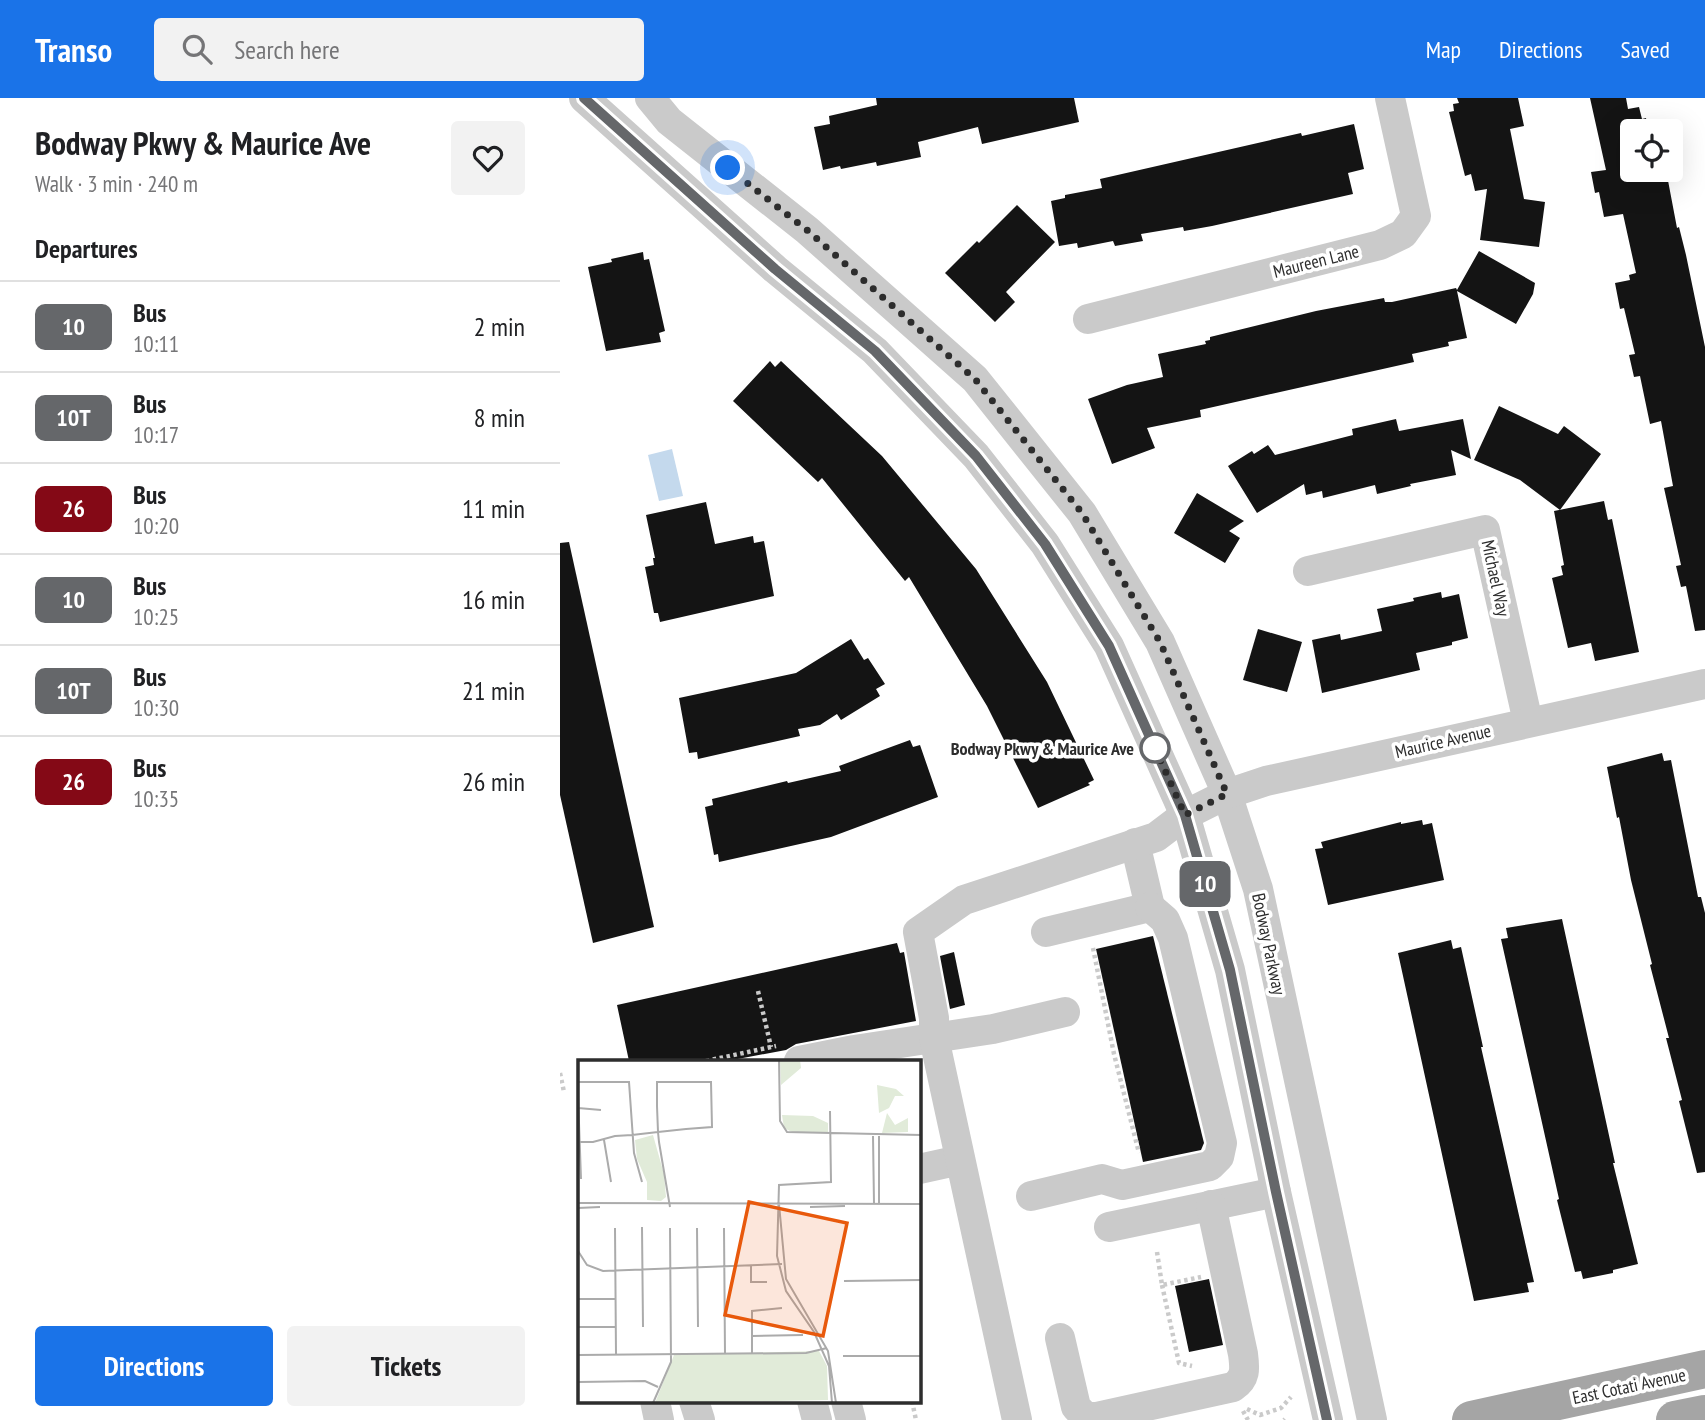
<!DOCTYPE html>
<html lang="en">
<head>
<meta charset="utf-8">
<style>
  :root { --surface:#fff; --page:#f2f2f2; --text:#202124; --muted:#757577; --line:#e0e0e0; --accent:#1a73e8 }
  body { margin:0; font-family:"PT Sans Narrow",sans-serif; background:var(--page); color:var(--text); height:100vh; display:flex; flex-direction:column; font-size:26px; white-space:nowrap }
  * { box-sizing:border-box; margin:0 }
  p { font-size:23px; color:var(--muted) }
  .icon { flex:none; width:38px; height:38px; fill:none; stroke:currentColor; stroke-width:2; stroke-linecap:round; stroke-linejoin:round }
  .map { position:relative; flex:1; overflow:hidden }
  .sheet { display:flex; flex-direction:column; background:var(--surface); width:560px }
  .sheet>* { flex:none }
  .badge { padding:0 14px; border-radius:10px; font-size:24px; line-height:46px }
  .buttons { position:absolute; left:1060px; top:21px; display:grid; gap:14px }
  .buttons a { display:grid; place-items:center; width:63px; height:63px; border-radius:7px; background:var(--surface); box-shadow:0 7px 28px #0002; font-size:35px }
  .you { position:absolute; width:35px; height:35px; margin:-18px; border:5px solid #fff; border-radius:50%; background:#1a73e8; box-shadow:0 0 0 10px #1a73e833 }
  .map>.badge { position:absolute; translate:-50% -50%; box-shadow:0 0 0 4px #fff }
  h2 { padding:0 35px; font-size:26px; line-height:63px }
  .round { display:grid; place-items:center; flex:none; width:74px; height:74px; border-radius:7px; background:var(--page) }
  .headline { display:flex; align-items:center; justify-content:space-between; height:119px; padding:0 35px }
  h1 { font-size:33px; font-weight:700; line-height:52px }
  .cta { display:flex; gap:14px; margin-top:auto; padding:14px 35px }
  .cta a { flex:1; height:80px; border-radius:7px; background:var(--accent); color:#fff; font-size:28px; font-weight:700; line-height:80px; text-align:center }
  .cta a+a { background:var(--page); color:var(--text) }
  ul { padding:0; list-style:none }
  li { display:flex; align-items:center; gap:21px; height:91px; padding:0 35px; border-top:2px solid var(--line) }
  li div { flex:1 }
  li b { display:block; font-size:26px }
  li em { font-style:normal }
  li .badge { min-width:77px; font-weight:700; text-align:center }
  header { display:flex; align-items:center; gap:42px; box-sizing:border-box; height:98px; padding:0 35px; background:var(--accent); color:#fff }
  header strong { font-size:33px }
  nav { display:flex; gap:38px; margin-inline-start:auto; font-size:24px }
  .search { width:490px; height:63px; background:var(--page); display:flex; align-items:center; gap:18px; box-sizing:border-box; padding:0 24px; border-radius:7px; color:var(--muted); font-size:26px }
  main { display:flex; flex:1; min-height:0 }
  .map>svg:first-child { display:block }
  .water { fill:#c4d9ed }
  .building { fill:#141414 }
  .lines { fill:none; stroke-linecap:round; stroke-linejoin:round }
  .path { stroke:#cacaca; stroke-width:4.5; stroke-dasharray:3.5 3.5; stroke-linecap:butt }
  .minor { stroke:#cacaca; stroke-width:30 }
  .major { stroke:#a5a5a5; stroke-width:38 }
  .line-casing { stroke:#fff; stroke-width:16 }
  .line { stroke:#65676a; stroke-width:10 }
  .walk { stroke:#2d2d2d; stroke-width:7; stroke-dasharray:0 12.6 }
  .stop-dot { fill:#fff; stroke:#65676a; stroke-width:3.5 }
  .labels { text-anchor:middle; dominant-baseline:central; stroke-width:7; stroke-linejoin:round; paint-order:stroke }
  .street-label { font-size:18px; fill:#2d2d2d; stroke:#fff }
  .stop-label { font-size:18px; font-weight:bold; fill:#2d2d2d; stroke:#fff; text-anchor:end }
  .inset-road { fill:none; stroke:#ababab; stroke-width:2 }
  .view { fill:#e8590c; fill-opacity:0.15; stroke:#e8590c; stroke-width:3.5 }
  .inset-edge { fill:none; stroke:#2d2d2d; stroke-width:3.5 }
</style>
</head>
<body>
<header>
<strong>Transo</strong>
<div class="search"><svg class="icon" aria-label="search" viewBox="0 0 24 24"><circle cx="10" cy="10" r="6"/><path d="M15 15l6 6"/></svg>Search here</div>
<nav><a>Map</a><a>Directions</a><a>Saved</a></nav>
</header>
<main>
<section class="sheet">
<div class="headline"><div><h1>Bodway Pkwy &amp; Maurice Ave</h1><p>Walk · 3 min · 240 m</p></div><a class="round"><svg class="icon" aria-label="heart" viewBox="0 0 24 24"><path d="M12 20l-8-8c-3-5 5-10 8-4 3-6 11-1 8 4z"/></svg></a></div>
<h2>Departures</h2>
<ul>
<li><span class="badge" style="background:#65676a;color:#fff">10</span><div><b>Bus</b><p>10:11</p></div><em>2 min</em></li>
<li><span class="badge" style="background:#65676a;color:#fff">10T</span><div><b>Bus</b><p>10:17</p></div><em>8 min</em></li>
<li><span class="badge" style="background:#840916;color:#fff">26</span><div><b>Bus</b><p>10:20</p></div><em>11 min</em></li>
<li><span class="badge" style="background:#65676a;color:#fff">10</span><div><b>Bus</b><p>10:25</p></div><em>16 min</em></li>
<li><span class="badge" style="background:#65676a;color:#fff">10T</span><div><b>Bus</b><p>10:30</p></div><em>21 min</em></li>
<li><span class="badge" style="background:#840916;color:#fff">26</span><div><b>Bus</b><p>10:35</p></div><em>26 min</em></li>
</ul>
<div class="cta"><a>Directions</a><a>Tickets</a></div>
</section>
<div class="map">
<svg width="1145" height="1322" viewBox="0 0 1145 1322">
  <rect width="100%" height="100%" fill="#fff"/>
  <polygon class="water" points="112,351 123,398 99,403 88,357"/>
  <g class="building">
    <polygon points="316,0 514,0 519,24 422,46 418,29 358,44 361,59 317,68 316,64 281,71 280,68 263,72 254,29 270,26 269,18 317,7"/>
    <polygon points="897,0 958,0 964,28 950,31 964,101 985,104 979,149 920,142 927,91 915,93 911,76 905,78 889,14 894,13 893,6 899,5"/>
    <polygon points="1030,0 1066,0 1068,11 1079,9 1082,21 1086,20 1087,25 1094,23 1097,33 1073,33 1073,72 1106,72 1117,130 1119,129 1126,157 1145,249 1145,532 1135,533 1126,488 1121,489 1116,468 1121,467 1104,390 1113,388 1101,323 1090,326 1080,278 1074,279 1069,257 1075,256 1064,210 1060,211 1055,185 1070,182 1069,177 1076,175 1063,116 1044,119 1039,94 1035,95 1031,74 1046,72"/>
    <polygon points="794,26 804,71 788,75 793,96 652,128 624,133 623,129 581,136 583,143 555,148 553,143 518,150 517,145 499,148 491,103 505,100 505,97 542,90 540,81 741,35 742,38"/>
    <polygon points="457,107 495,144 446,194 455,204 435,224 385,175 417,143 419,145"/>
    <polygon points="919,153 975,185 973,196 956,226 897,193 907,240 888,244 889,248 852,256 854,264 640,312 641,319 587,330 595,350 552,366 528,301 567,287 603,279 598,256 646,246 645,243 650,242 650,239 756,213 824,200 825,204 832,204 896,190 897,192"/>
    <polygon points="83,154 84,162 89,161 105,233 99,235 101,244 46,253 28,169 52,164 51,161"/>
    <polygon points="210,263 215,269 221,263 322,358 416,471 487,584 534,682 528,685 530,687 478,710 427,608 349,479 345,483 262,380 258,384 173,303"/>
    <polygon points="939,308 998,336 1004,328 1041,356 1000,412 960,382 914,362"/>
    <polygon points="836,321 839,333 903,321 911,361 891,352 896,377 850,386 851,388 817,396 815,387 763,400 762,393 746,397 744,386 697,415 668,368 692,353 694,356 708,347 715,357 793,337 792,331"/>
    <polygon points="637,395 684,423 669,433 680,440 665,465 614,435"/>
    <polygon points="1044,403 1048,422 1052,421 1079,554 1035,563 1031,545 1008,550 992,480 1003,477 1001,468 1004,467 994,413"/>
    <polygon points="146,404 155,446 193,438 194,445 204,443 214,498 100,524 98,515 94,515 85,469 94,467 93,460 95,460 86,417"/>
    <polygon points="9,444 94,829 33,845 0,697 0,445"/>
    <polygon points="881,494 882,500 899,496 908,540 892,544 892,547 856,555 860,572 762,595 752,542 780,536 781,542 822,533 817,511 854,503 853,500"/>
    <polygon points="698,531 742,544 727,594 683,582"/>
    <polygon points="291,541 304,562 308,560 325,586 316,591 320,598 281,622 277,616 260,627 238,631 240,638 138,661 137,654 129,655 119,600 236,575"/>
    <polygon points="350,642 353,649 360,647 378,699 271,739 159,764 158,756 154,757 145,709 153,707 152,701 227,683 228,685 281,673 279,668"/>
    <polygon points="1102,655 1104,663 1111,662 1138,799 1141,799 1145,815 1145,1074 1137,1075 1119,1003 1122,1002 1106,940 1109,940 1090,867 1092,866 1071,782 1059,719 1057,720 1047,669"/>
    <polygon points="862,722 863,727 872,725 884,782 768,807 755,751 763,750 761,744 841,724 841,726"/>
    <polygon points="1002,821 1055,1065 1053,1065 1078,1166 1053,1172 1053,1175 1023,1181 1021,1173 1015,1174 997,1102 999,1101 941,841 948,840 946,830"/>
    <polygon points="593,838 644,1045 641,1052 583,1064 536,851"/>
    <polygon points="891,842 893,851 901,849 923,949 921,949 974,1184 967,1185 969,1194 914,1203 838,855"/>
    <polygon points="337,845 340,855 344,854 356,923 236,946 226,952 167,963 69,963 57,907"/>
    <polygon points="394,854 405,907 390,911 380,858"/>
    <polygon points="649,1181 663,1247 629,1254 615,1188"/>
  </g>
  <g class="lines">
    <g class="path">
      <polyline points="533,850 554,956 579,1055"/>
      <polyline points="198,893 211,949"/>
      <polyline points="146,963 216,948"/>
      <polyline points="0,975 4,994"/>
      <polyline points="597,1154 602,1187 641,1179"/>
      <polyline points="602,1187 619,1265 632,1268"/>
      <polyline points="352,1303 356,1322"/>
      <polyline points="687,1311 700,1317 721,1310 731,1299"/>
      <polyline points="683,1313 688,1322"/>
      <polyline points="724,1322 725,1321"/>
    </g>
    <g class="minor">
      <polyline points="24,0 215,171 315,253 416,358 485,446 549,548 625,717 670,872 716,1094 768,1322"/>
      <polyline points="90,0 109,23 247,132 415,281 522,415 600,544 667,696 698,791 812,1322"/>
      <polyline points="528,221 820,147 843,136 856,118 830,0"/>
      <polyline points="748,473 925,432 968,624"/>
      <polyline points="486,834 590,809 575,745"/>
      <polyline points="239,963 294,952 433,931 505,914"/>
      <polyline points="359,1071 400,1062"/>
      <polyline points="471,1098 542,1081 562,1087 650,1068 659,1059 662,1045 613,840 605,822 590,809"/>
      <polyline points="549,1129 716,1094"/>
      <path d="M500,1240L516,1309L526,1319H537L673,1289C686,1280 685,1271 683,1256L651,1107"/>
      <polyline points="95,1303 99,1322"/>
      <polyline points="134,1303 140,1322"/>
      <polyline points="252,1303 257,1322"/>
      <polyline points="286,1303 291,1322"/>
      <polyline points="457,1322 374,940 374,920 358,834 404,802 596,739 625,717 667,696 706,683 1145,586"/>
    </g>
    <g class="major">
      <polyline points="911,1322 1145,1271"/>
      <polyline points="1115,1322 1145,1316"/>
    </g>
  </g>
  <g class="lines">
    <defs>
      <polyline id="line" points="24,0 215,171 315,253 416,358 485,446 549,548 625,717 670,872 716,1094 767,1322"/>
    </defs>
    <use href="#line" class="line-casing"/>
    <use href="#line" class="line"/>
    <polyline class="walk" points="168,70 247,132 415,281 522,415 600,544 667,696 625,717 595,650"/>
  </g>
  <circle class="stop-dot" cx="595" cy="650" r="14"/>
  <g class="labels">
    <g class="street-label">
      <text transform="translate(756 163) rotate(-14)">Maureen Lane</text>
      <text transform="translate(936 480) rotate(78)">Michael Way</text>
      <text transform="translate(883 643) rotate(-13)">Maurice Avenue</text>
      <text transform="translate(709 846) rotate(78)">Bodway Parkway</text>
      <text transform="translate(1069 1288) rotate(-12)">East Cotati Avenue</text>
    </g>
    <g class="stop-label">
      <text x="574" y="650">Bodway Pkwy &amp; Maurice Ave</text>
    </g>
  </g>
  <g transform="translate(18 962)">
    <rect width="343" height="343" fill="#fff"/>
    <path d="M222,0L223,8L203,25L202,1ZM299,25L318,29L326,36H317L311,48L301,53ZM309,53L317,65L330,58V72L304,73ZM204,55L235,56L250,63V72L216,73L206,68ZM75,75L86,114L88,137L83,141L69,140V122L59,99L57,80ZM241,291L249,306L250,340L77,343L96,295Z" fill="#e1ebd9"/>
    <path class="inset-road" d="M201,0L202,61L209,72L343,75M0,22H51L56,93L64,122M0,35L3,119M0,48L23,50M252,51L253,122L201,125L199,196L208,231L236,272L251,306L254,343M295,76L296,144M26,80L33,122M0,82H15L37,76L54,75L80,72L108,69L134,67L133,22H79V46L80,72L81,82L92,147M0,143L343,144M201,144L208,219L250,291L258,343M301,144V76M232,147L267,146M0,148L22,147M64,167L65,267M37,168L38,294M119,168L120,267M146,168L147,294M0,191L9,205L25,211L204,204M173,205V222H189M266,221L343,220M0,239H38M0,267H38M174,276L225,275M174,294V251L204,248M0,295L228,293L249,288M265,296H343M0,322L67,321L80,327M75,343L93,302L92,168"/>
    <path class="view" d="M171,142L269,163L245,276L147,255Z"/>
    <rect width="343" height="343" class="inset-edge"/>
  </g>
</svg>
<div class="buttons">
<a><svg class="icon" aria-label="locate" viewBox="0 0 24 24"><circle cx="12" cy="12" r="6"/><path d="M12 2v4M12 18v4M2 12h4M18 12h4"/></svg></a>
</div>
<div class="you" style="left:168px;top:70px"></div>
<b class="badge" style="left:645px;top:786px;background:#65676a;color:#fff">10</b>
</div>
</main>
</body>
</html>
